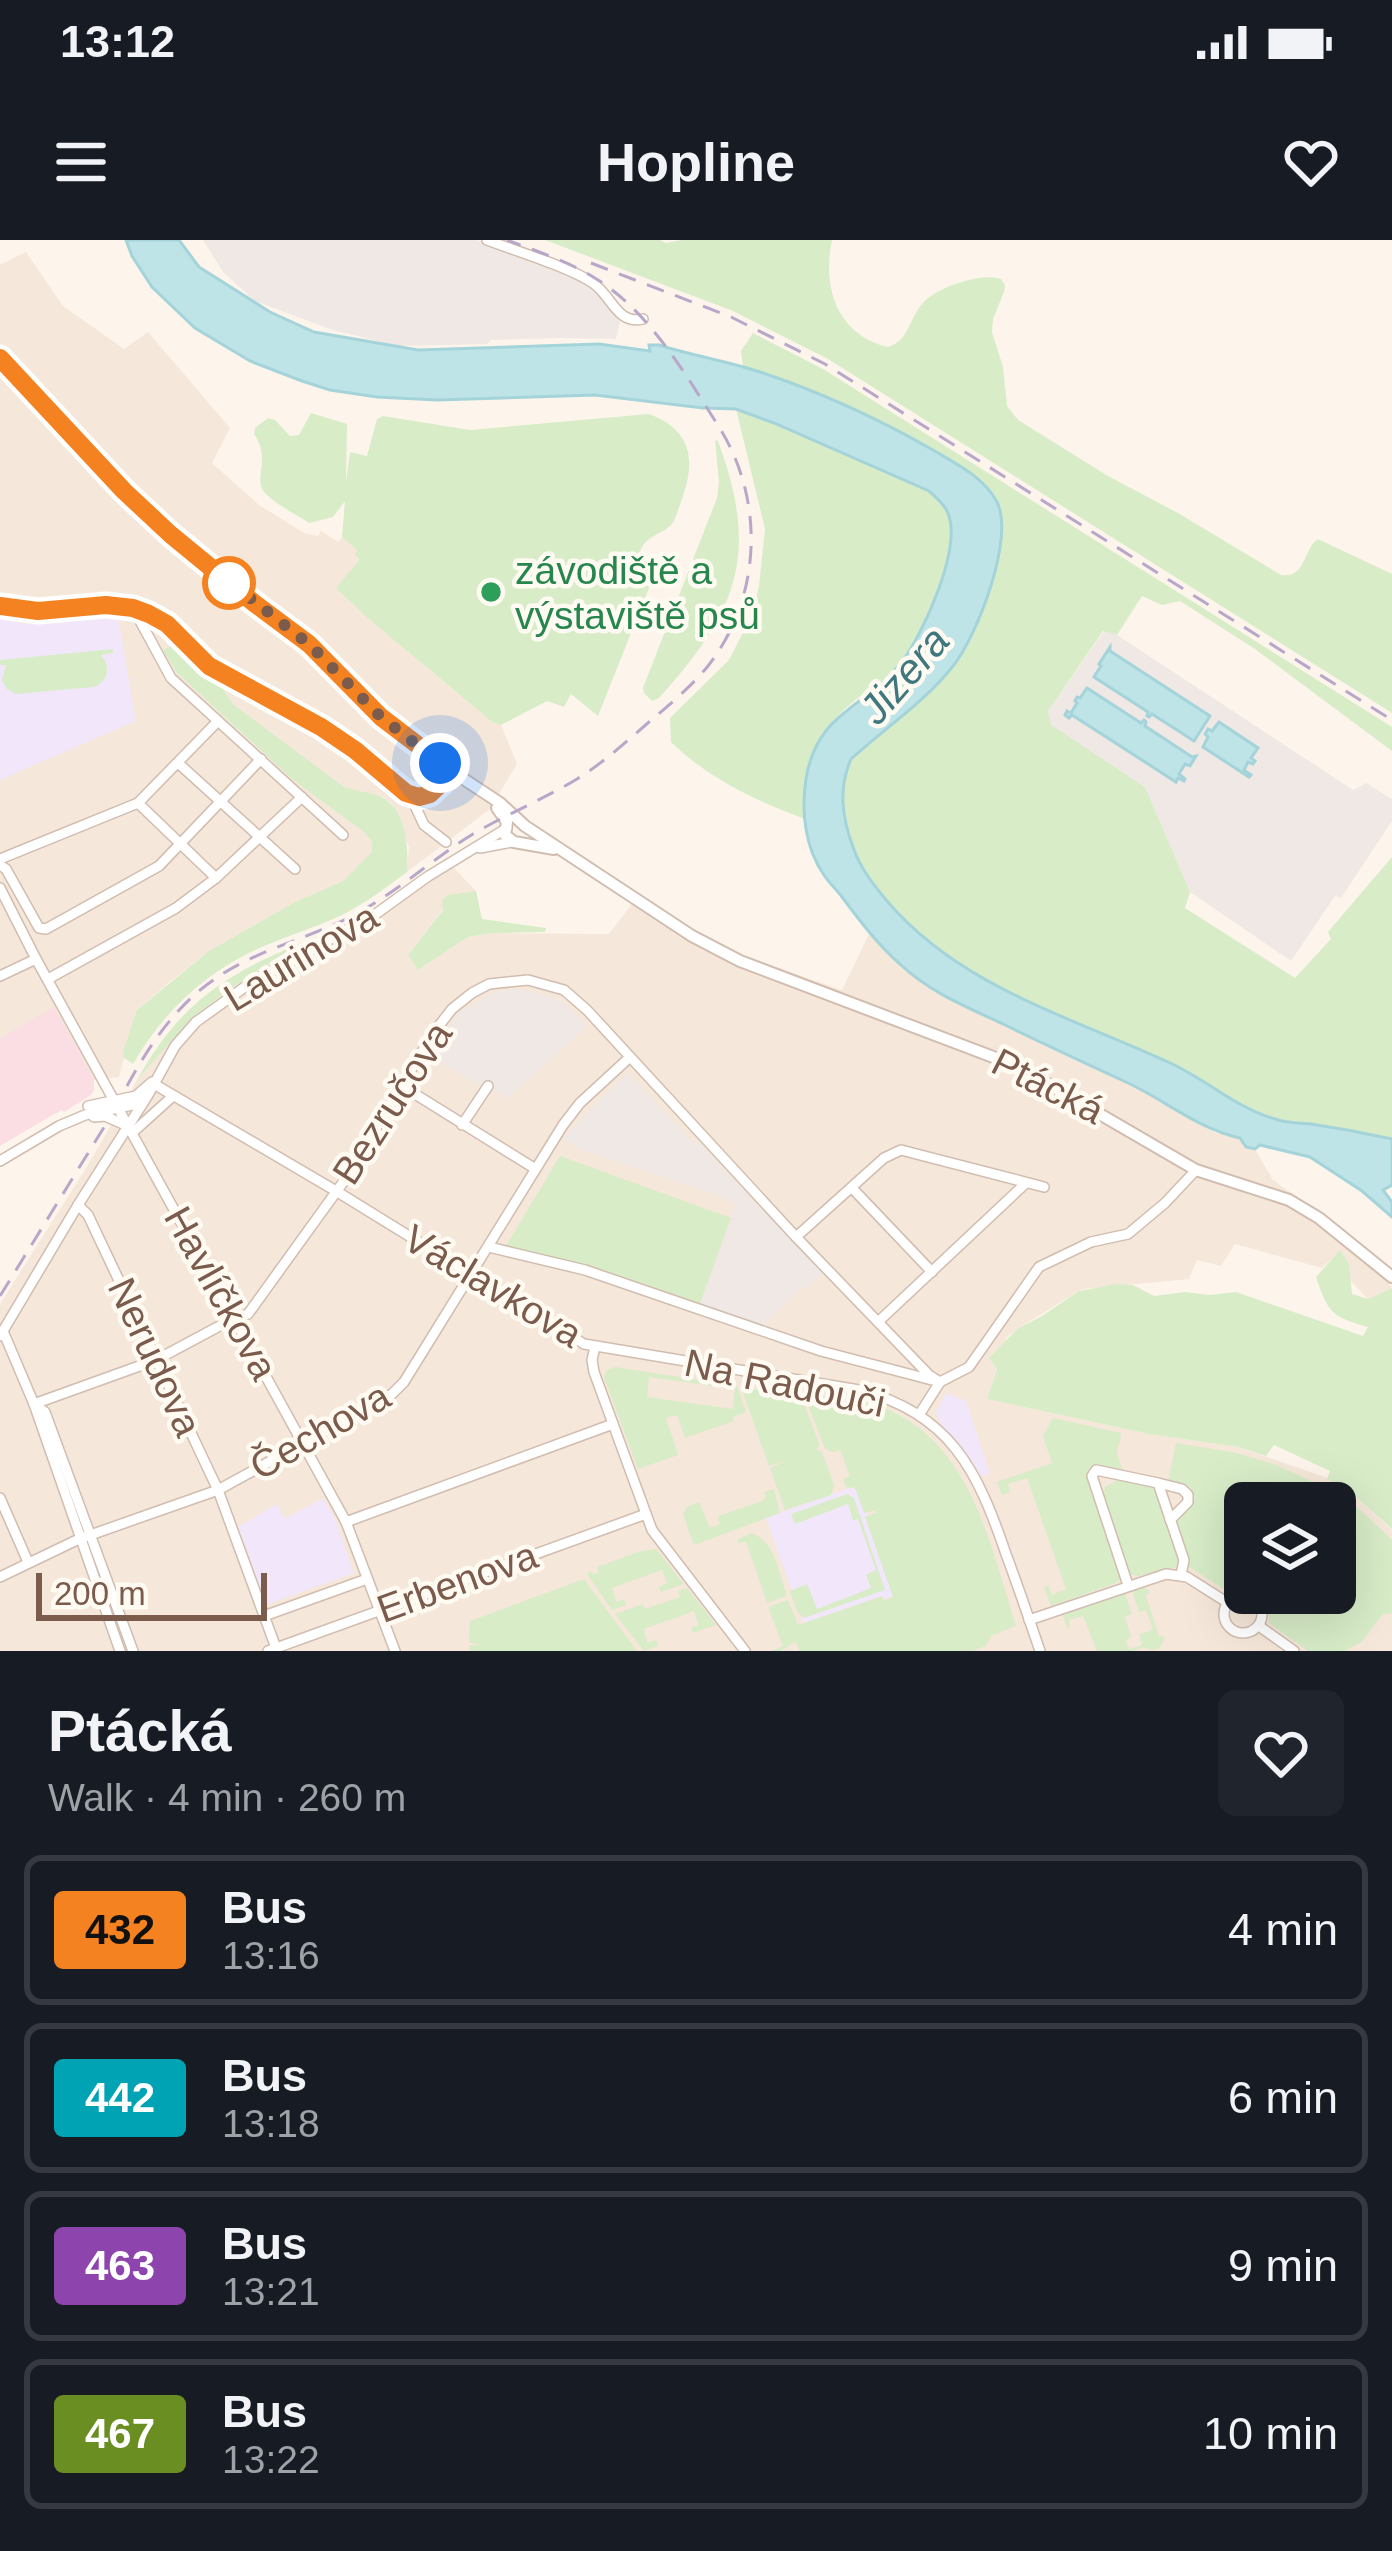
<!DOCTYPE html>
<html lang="en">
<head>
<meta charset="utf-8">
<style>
  :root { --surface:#171b24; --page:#20242c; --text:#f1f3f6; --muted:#9ea1a6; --line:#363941 }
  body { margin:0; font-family:Helvetica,sans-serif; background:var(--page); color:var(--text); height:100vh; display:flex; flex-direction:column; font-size:45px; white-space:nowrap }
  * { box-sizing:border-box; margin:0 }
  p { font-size:39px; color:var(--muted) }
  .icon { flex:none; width:66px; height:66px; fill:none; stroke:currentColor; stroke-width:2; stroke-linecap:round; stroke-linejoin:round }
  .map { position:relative; height:1411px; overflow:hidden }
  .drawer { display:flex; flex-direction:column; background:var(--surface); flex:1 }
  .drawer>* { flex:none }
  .badge { padding:0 24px; border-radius:9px; font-size:42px; line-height:78px }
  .buttons { position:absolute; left:1224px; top:1242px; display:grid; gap:24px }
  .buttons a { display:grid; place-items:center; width:132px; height:132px; border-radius:18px; background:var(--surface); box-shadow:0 12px 48px #0002; font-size:60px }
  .scale { position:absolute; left:36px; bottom:30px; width:231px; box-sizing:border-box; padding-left:12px; border:6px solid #7a5b4c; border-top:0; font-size:33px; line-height:42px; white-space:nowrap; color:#7a5b4c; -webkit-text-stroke:9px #fffaf2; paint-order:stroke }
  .you { position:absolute; width:60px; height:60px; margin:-30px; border:9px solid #fff; border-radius:50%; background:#1a73e8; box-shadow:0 0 0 18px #1a73e833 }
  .map>.badge { position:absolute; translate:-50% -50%; box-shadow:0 0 0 6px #fff }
  .round { display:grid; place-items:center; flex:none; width:126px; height:126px; border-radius:18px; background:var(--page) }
  .head { display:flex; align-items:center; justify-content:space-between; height:204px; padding:0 48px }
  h1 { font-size:57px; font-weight:700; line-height:90px }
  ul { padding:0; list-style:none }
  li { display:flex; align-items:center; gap:36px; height:150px; margin:0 24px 18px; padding:0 24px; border:6px solid var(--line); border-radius:18px }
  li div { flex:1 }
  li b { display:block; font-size:45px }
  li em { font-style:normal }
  li .badge { min-width:132px; font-weight:700; text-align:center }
  .status { display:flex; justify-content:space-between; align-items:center; height:84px; padding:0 60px; background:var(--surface); direction:ltr }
  .status svg { height:33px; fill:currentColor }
  header { display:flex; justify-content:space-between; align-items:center; height:156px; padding:0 48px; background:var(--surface); font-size:54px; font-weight:700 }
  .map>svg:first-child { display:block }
  .residential { fill:#f5e7d9; fill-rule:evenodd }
  .industrial { fill:#efe8e4 }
  .education { fill:#f2e7fa }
  .medical { fill:#fbdee3 }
  .green { fill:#d8ecc8; fill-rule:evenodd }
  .water { fill:#bee4e8; stroke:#a4d4da; stroke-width:3 }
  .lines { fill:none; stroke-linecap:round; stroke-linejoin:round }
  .minor-casing { stroke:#d1bdaf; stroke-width:12 }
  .tertiary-casing { stroke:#d1bdaf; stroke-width:14 }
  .minor { stroke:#fff; stroke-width:9 }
  .tertiary { stroke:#fff; stroke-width:10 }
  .rail { stroke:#b8a7c9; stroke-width:3; stroke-dasharray:18 12; stroke-linecap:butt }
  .line-casing { stroke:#fff; stroke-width:27 }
  .line { stroke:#f58220; stroke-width:18 }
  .walk { stroke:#7a5b4c; stroke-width:12; stroke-dasharray:0 21.6 }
  .stop-dot { fill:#fff; stroke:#f58220; stroke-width:6 }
  .leisure-dot { fill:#2e9e5b; stroke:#fffaf2; stroke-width:4.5 }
  .labels { text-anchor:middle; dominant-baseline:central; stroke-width:9; stroke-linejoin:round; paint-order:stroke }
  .leisure-label { font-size:39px; fill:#27864d; stroke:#fffaf2; text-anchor:start }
  .street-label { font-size:39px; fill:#7a5b4c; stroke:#fffaf2 }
  .water-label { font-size:42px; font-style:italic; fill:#3f777e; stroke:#fffaf2 }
</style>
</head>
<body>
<div class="status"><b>13:12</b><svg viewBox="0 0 49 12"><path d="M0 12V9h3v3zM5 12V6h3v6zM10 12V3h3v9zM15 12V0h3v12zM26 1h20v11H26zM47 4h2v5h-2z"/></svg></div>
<header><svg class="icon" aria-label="menu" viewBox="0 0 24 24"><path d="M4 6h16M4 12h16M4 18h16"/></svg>Hopline<svg class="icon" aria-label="heart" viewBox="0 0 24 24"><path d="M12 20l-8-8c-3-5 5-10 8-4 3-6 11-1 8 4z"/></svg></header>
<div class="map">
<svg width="1392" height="1411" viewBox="0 0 1392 1411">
  <rect width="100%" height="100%" fill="#fdf5eb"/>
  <g class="residential">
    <polygon points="26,12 63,66 124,109 148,92 230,188 212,223 259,265 304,293 318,296 321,291 338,302 342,297 358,310 360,319 337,348 427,428 492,482 501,485 517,524 490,569 407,632 409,607 391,563 382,556 367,552 350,551 343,546 233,464 218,442 175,405 164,410 177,433 293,540 364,592 373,602 372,613 343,641 295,662 209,711 166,745 137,770 119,837 94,840 54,768 0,798 0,25"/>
    <path d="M448,617L455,629L476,651L447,655L443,669L408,715L418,730L468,697L491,693L609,694L639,655L704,697L752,719L842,750L869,694L903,728L954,762L1127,842L1215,893L1239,898L1246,907L1255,909L1273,940L1345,991L1392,1048L1368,1059L1350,1040L1349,1024L1340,1011L1322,1028L1235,1004L1221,1026L1197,1020L1189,1039L1082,1049L1017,1089L1007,1097L987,1159L1149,1194L1238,1207L1328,1238L1355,1256L1392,1290V1411H0V1064L88,925L137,840L192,778L231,748L301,704L370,672ZM1245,1263H1335V1353H1245Z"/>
  </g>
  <g class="industrial">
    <polygon points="203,0 477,0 583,42 611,65 620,82 616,99 558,98 491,100 487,104 397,106 333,90 255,61 223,32"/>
    <polygon points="1104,391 1117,395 1353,550 1366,543 1392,559 1392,581 1341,658 1335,656 1291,721 1190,652 1145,547 1050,485 1048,471"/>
    <polygon points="517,748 561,760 587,786 507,859 494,850 489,852 429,815 460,771 501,750"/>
    <polygon points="628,833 695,905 699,903 823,1034 806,1049 803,1047 761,1087 699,1066 736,964 717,955 581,910 562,899"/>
  </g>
  <g class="education">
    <polygon points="118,378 136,481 0,540 0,379 27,384"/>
    <polygon points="946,1153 966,1161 990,1234 982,1237 961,1206 941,1185 936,1172"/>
    <polygon points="857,1245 896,1355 804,1385 766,1278"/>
    <polygon points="323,1258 336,1281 354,1333 266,1365 238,1287 277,1264 285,1279"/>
  </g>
  <polygon class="medical" points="54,767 94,840 94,850 91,855 64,872 62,870 51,876 0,906 0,798"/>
  <g class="green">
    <path d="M545,0H660L666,3L682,0H832C822,48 837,95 888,107C910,100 908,80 922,64C935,48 981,32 1001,39L1005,45L1004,52L993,79L992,92L1003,127L1007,166L1018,180L1108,236L1178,273L1281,335C1306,339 1303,309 1318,299L1392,334V473L828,119L733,71Z"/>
    <path d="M753,93L823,129L1392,487V511L1255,409L1180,361L1162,365L1142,356L1117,395L1103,391L1048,471L1051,485L1145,547L1190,652L1185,668L1295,738L1331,699L1328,692L1392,617V899C1355,891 1310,890 1275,879C1236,868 1206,839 1170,823C1071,778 959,747 887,661C873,644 861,629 853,608C842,578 838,549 851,519L957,422L986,362L998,318L1002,280L895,189L815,152L743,127L741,111Z"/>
    <path d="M736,169L774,183L929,251C936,257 944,263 948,272C964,306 921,401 897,427C880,445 855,457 839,475C832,483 805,549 804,561C803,567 804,573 805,579C758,562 706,537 671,502L670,478L729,420L752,375L759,346L765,289Z"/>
    <path d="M311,173L347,184L346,242L350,212L367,216L377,179L383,176L470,190L649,174C692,190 696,220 682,259C679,267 676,279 671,285C662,294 647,296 641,309C635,322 643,333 651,343L598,476L571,454L564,467L547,461L501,485L492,482L369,379L336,348L360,319L355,315L357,310L342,297L345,261L333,277L309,283C296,274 276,265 265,253C252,239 272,219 254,194L255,188L268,178L275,180L290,196L299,195Z"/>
    <path d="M715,200L718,201C760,315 738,370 659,458L652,461L644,453L643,448L717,258L719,242Z"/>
    <path d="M175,404L218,442L233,464L343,546C355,553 369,550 382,557C406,570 409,609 407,632C387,647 367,662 344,674C313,689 279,698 247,714C199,738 160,777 133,824L124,818L123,812L137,770L209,711L295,662L343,641L372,612V602L364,592L293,540L177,433L163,410Z"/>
    <path d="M113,409V413L101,415C111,427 109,441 94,447L16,454L7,449L2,440L6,425H0V420Z"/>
    <polygon points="476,651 482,679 546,688 545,692 491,693 468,697 418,730 408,715 443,670 442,661 447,655"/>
    <path d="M301,703L231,748L192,778L137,840C179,765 222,736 301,703Z"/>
    <polygon points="560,916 731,978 699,1066 588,1027 506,1006"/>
    <path d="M1340,1010L1349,1024L1352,1054L1368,1059L1392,1048V1289L1355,1256L1327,1239L1330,1231L1274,1205L1266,1216L1238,1207L1149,1194L987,1159L997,1129L989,1118L1017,1089L1042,1076L1079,1051L1117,1044L1133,1045L1154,1056L1185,1052L1209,1055L1236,1052L1363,1096L1368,1087C1332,1077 1328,1073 1316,1037Z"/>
    <path d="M615,1127L737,1146L746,1172L733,1177L734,1181L685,1198L677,1175L666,1178L678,1215L638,1229L604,1137L607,1130ZM649,1137L735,1149L733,1169L647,1157Z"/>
    <polygon points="741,1147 801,1156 820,1206 815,1209 822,1212 834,1245 831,1255 785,1270 770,1228 786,1221 769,1226"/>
    <path d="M811,1155C830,1157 849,1157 867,1162C969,1191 988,1298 1016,1386L992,1395L986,1406L972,1411H800L796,1402L780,1411H771L783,1406L768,1367L788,1360L798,1385L882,1356L884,1361L893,1357L865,1277L876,1273V1270L864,1273L855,1248L846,1247L843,1239L850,1236L840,1210L833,1212L825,1209L805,1157Z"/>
    <polygon points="1053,1178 1121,1193 1117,1213 1123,1232 1092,1226 1087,1231 1121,1332 1121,1339 1116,1343 1051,1366 1044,1347 1048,1345 1052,1355 1066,1349 1027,1238 1008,1244 1010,1252 1002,1255 997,1242 1052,1223 1043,1196"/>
    <polygon points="1176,1203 1237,1213 1274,1224 1320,1245 1308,1263 1245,1263 1245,1349 1228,1352 1189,1327 1175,1282 1195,1258 1190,1247 1168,1242"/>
    <polygon points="1120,1239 1151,1244 1157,1251 1179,1317 1176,1327 1137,1336 1129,1334 1102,1256 1105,1247"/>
    <polygon points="1322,1246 1355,1265 1392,1300 1392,1374 1383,1374 1361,1402 1345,1411 1308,1411 1269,1383 1268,1369 1261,1356 1261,1353 1335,1353 1335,1300 1343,1294 1335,1285 1335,1263 1311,1263"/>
    <polygon points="774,1249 780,1273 697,1304 693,1303 683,1274 687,1267 699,1262 710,1288 720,1284 718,1276 762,1261 766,1258 764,1252"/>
    <polygon points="847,1254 854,1258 885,1350 804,1378 797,1372 790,1351 807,1344 817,1369 871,1348 866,1335 876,1330 858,1279 853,1280 848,1264 795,1284 791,1274"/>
    <path d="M751,1293C775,1300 779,1334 787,1356L767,1363L746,1302L738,1303L737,1300Z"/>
    <polygon points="656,1309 684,1344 661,1352 659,1347 667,1343 662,1330 612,1348 616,1362 624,1359 626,1365 612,1370 587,1334 590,1331 594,1334 599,1333 597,1327 638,1312"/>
    <polygon points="584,1339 637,1411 470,1411 469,1405 481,1405 469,1402 470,1381"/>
    <polygon points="1144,1346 1150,1352 1146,1356 1159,1396 1165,1397 1159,1409 1150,1410 1145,1407 1132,1411 1097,1411 1083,1376 1069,1380 1070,1387 1067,1388 1063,1375 1125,1353 1132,1374 1125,1377 1131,1397 1126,1400 1129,1409 1142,1405 1139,1395 1153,1389 1146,1370 1139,1372 1132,1351"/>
    <polygon points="687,1348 716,1385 693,1393 691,1388 699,1385 694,1371 644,1389 647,1403 656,1400 658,1406 644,1411 615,1374 643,1364 645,1369 680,1357 678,1351"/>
  </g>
  <g class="water">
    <path d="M126,0H179L199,27L270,72L314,92L418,110L599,104L650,111L649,105H659C691,115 725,121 757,131C818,151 877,178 933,210C956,224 984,237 997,262C1015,298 977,396 953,426C925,462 885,488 851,519C838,549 842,577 853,607C860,628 873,644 887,661C960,747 1071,777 1170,823C1206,839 1236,868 1275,879C1286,883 1299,883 1311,884C1338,888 1365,893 1392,899V945L1383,950L1392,962V977L1362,951L1310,917L1260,905L1255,909L1246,907L1240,898C1198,889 1165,860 1126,842C1085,823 1044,804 1003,784C967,767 931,753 901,725C878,705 860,681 842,657C836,649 829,643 824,635C805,608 801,572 806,539C817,471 865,469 901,423C923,395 964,305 947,271C943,263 936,257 929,251L774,183L736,169L703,168L595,155L437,160L377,157L330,150L302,141L250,121L195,88L152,47L132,16Z"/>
    <polygon points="1110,407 1110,411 1210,476 1194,501 1152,474 1149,477 1147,476 1148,472 1094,437 1101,426 1099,424"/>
    <polygon points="1087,448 1141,483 1144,480 1146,482 1145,486 1192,517 1196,516 1190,526 1185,524 1179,534 1185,539 1184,541 1178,538 1176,542 1072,475 1069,478 1065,475 1067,471 1071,473 1077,463 1075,461 1077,457 1080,458"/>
    <polygon points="1219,482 1258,508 1251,518 1255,521 1253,524 1248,522 1244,530 1251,535 1249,537 1203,507 1208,497 1205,494 1208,489 1212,491"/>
  </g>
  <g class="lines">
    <defs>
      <g id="minor">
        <path d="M487,0C516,11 569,27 593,43C612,56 617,85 643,79"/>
        <polyline points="0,118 124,251 170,294 254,363 297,393 381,477 453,532"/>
        <polyline points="133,368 171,438 343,595"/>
        <polyline points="178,523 295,629"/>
        <polyline points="410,555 424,585 446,602"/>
        <polyline points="138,563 216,638"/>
        <polyline points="480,608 512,602"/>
        <polyline points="0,619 138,563 218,481"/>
        <polyline points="0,625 6,629 39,688 46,689 159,626 261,519"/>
        <polyline points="0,648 36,719 346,1282 395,1411"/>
        <polyline points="0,736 36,719"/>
        <polyline points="48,739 176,668 216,638 302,557"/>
        <path d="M154,844L336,951L584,1104L859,1150C951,1173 978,1232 1006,1314C1018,1346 1029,1379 1040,1411"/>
        <polyline points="402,846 534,928"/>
        <polyline points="88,866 136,856 152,842"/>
        <polyline points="94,877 105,876 128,886"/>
        <polyline points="462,885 488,846"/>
        <polyline points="132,893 173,856"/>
        <polyline points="0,921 59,886 85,875 137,864 144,859"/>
        <polyline points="852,948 932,1032"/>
        <polyline points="78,965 88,975 218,1250 276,1408"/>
        <polyline points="796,997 884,918 901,910 1044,947"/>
        <polyline points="489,1007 585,1030 821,1111 932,1140"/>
        <polyline points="879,1081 1026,943"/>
        <polyline points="3,1091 34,1164 120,1411"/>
        <polyline points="0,1096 78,965 148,855 175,806 196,782 253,741 373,676 427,637 507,588"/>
        <polyline points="595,1107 592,1120 594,1132 652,1290 745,1411"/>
        <polyline points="940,1142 969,1127 1039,1027 1091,1002 1128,994 1165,963 1196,930"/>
        <polyline points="34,1164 156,1120 225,1083 248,1074 344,941 434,792 452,769 472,753 489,744 528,740 564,750 587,770 796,997 929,1135 940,1142"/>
        <polyline points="34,1164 45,1172 133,1411"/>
        <polyline points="919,1175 940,1142"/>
        <polyline points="1158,1243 1182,1249 1188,1255 1188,1262 1170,1280"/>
        <polyline points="0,1258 28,1322"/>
        <polyline points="346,1282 613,1184"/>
        <polyline points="0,1337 79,1299 218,1250 392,1154 404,1142 563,885 580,863 630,817"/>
        <polyline points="1128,1345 1092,1236 1096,1230 1158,1243 1184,1320 1181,1335"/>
        <circle cx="1243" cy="1374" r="19"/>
        <polyline points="264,1376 367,1339"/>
        <polyline points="1029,1380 1166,1334 1187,1337 1228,1363"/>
        <polyline points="1259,1386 1294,1411"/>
        <polyline points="268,1411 646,1274"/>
      </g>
      <g id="tertiary">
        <polyline points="0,366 38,371 106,365 133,368 150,374 167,384 209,426 321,487 355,510 410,555 431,554 453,532 500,563 525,586 692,696 740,721 1017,826 1196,930 1289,960 1319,978 1392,1037"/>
        <polyline points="497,568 507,582 505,595 514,602 554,609"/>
      </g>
    </defs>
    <use href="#minor" class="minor-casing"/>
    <use href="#tertiary" class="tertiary-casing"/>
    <use href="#minor" class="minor"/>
    <use href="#tertiary" class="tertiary"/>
    <g class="rail">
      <polyline points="591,23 731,77 825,124 1392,480"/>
      <path d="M127,846C149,806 174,768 212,741C252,712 300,701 344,680C391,658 429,621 473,594C507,574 544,559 577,539C603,523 626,502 649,482C669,465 691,447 708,426C762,357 765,260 719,187C686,135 651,74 598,40C571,22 538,12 507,0"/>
      <polyline points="0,1056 106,884"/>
    </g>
  </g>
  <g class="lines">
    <defs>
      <polyline id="line" points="0,118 124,251 170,294 254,363 309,404 381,477 453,532 430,554 419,557 406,553 355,510 321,487 209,426 167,384 149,374 133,368 106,365 38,371 0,366"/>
    </defs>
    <use href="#line" class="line-casing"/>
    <use href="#line" class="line"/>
    <polyline class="walk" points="229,343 223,337 309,404 381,477 440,523"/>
  </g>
  <circle class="stop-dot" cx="229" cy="343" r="24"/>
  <circle class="leisure-dot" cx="491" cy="352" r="12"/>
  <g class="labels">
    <g class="leisure-label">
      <text x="515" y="330">závodiště a<tspan x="515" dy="45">výstaviště psů</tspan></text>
    </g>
    <g class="street-label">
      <text transform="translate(301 717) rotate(-31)">Laurinova</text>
      <text transform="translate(1048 846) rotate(27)">Ptácká</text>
      <text transform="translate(392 863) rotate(-57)">Bezručova</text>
      <text transform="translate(493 1046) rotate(31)">Václavkova</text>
      <text transform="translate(221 1053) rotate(61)">Havlíčkova</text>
      <text transform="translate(155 1117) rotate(65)">Nerudova</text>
      <text transform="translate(785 1143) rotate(12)">Na Radouči</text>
      <text transform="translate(320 1191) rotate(-30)">Čechova</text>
      <text transform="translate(457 1342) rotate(-20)">Erbenova</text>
    </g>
    <g class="water-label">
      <text transform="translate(904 435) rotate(-49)">Jizera</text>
    </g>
  </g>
</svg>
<div class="buttons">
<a><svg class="icon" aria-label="layers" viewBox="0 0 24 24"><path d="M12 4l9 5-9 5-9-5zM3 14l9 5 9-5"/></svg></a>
</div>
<div class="scale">200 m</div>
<div class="you" style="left:440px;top:523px"></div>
</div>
<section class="drawer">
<div class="head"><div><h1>Ptácká</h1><p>Walk · 4 min · 260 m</p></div><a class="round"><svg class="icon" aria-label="heart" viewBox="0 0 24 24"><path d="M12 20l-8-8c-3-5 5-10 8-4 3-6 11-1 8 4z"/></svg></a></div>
<ul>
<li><span class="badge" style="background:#f58220;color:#111">432</span><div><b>Bus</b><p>13:16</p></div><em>4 min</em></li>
<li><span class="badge" style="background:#00a3b4;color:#fff">442</span><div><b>Bus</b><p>13:18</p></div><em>6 min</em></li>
<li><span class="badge" style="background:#8e44ad;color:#fff">463</span><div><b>Bus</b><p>13:21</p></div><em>9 min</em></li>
<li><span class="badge" style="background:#6b8e23;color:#fff">467</span><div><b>Bus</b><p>13:22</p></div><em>10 min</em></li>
</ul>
</section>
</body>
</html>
